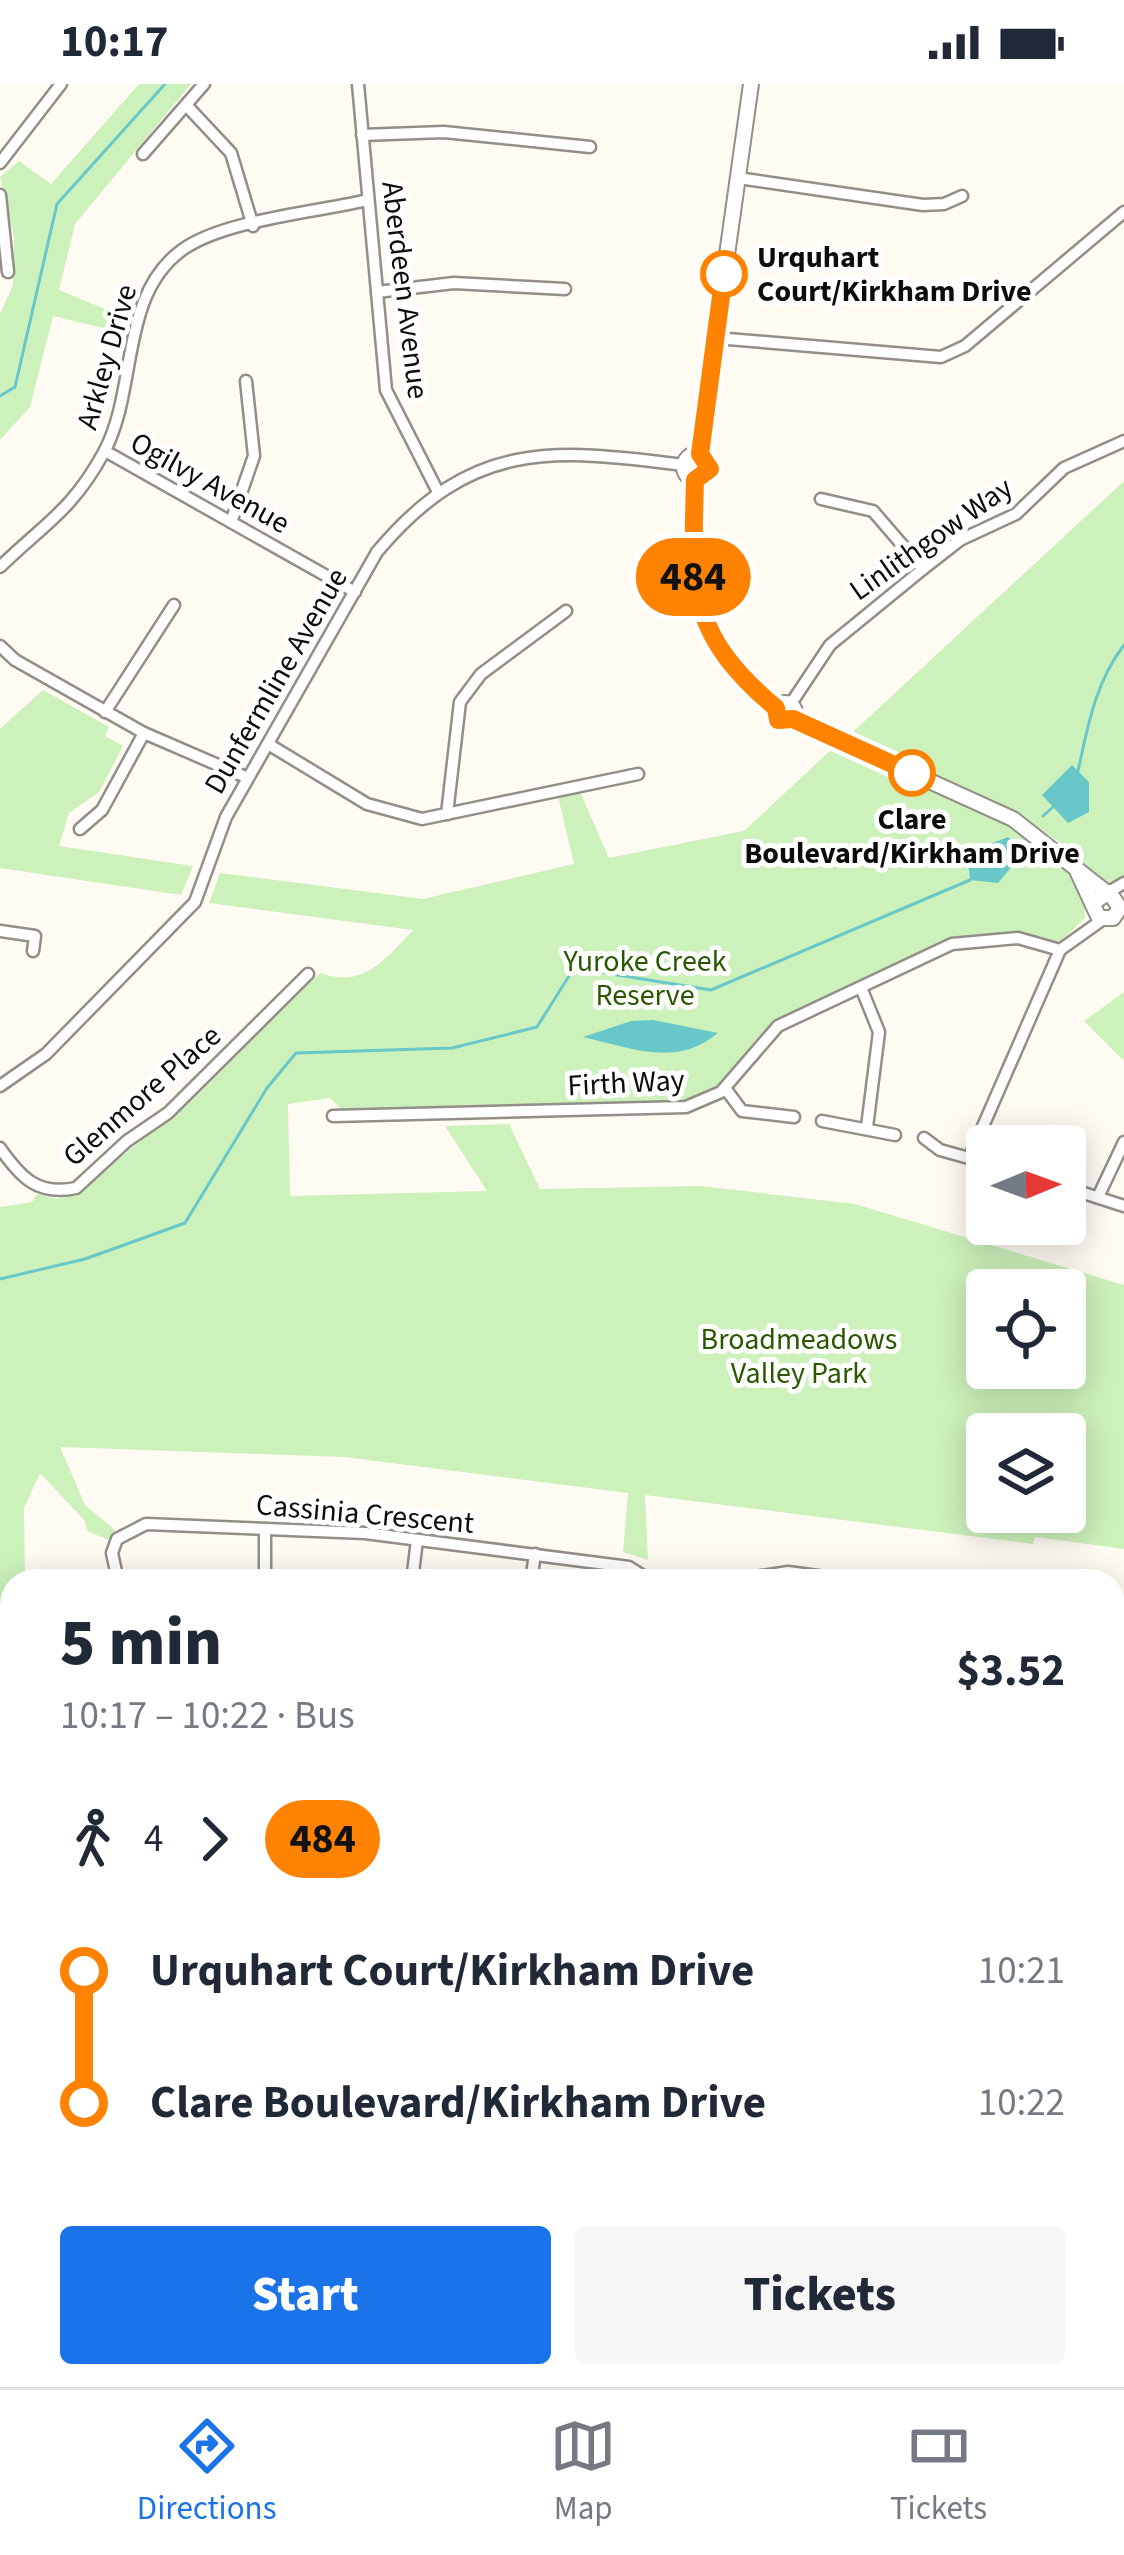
<!DOCTYPE html>
<html lang="en">
<head>
<meta charset="utf-8">
<style>
  :root { --surface:#fff; --page:#f6f6f7; --text:#1f2937; --muted:#747a83; --line:#e0e1e3; --accent:#1a73e8 }
  body { margin:0; font-family:"Source Sans 3",sans-serif; background:var(--page); color:var(--text); height:100vh; display:flex; flex-direction:column; font-size:45px; white-space:nowrap }
  * { box-sizing:border-box; margin:0 }
  p { font-size:39px; color:var(--muted) }
  .icon { flex:none; width:66px; height:66px; fill:none; stroke:currentColor; stroke-width:2; stroke-linecap:round; stroke-linejoin:round }
  .map { position:relative; flex:1; overflow:hidden }
  .sheet { position:absolute; left:0px; top:1485px; width:1125px; height:819px; display:flex; flex-direction:column; background:var(--surface); border-radius:36px 36px 0 0; box-shadow:0 6px 30px #0003 }
  .sheet>* { flex:none }
  .badge { padding:0 24px; border-radius:39px; font-size:42px; line-height:78px }
  .needle { width:78px; rotate:89deg }
  .buttons { position:absolute; left:966px; top:1041px; display:grid; gap:24px }
  .buttons a { display:grid; place-items:center; width:120px; height:120px; border-radius:12px; background:var(--surface); box-shadow:0 6px 30px #0003; font-size:60px }
  .map>.badge { position:absolute; translate:-50% -50%; box-shadow:0 0 0 6px #fff }
  .legs { display:flex; align-items:center; gap:18px; height:132px; padding:0 60px; font-size:39px }
  .legs p { margin-inline-start:auto }
  .summary { display:flex; align-items:center; justify-content:space-between; height:204px; padding:0 60px }
  h1 { font-size:66px; font-weight:800; line-height:90px }
  .button { display:flex; gap:24px; margin-top:auto; padding:24px 60px }
  .button a { flex:1; height:138px; border-radius:12px; background:var(--accent); color:#fff; font-size:48px; font-weight:800; line-height:138px; text-align:center }
  .button a+a { background:var(--page); color:var(--text) }
  ul { padding:0 60px; list-style:none }
  li { display:flex; align-items:center; gap:42px; height:132px; font-size:45px }
  li i { display:grid; place-items:center; width:18px; height:100%; margin:0 15px; background:currentColor }
  li i::after { content:''; width:30px; height:30px; margin:-15px; border:9px solid; border-radius:50%; background:var(--surface) }
  li p { margin-inline-start:auto }
  li:first-child i { background:linear-gradient(#0000 50%,currentColor 0) }
  li:last-child i { background:linear-gradient(currentColor 50%,#0000 0) }
  .status { display:flex; justify-content:space-between; align-items:center; height:84px; padding:0 60px; background:var(--surface); direction:ltr }
  .status svg { height:33px; fill:currentColor }
  .tab-bar { display:flex; justify-content:space-around; align-items:center; height:168px; border-top:3px solid var(--line); background:var(--surface); font-size:33px; color:var(--muted) }
  .tab-bar a { display:grid; justify-items:center; gap:6px }
  .tab-bar .selected { color:var(--accent) }
  .map>svg:first-child { display:block }
  .green { fill:#cdf1bb; fill-rule:evenodd }
  .water { fill:#68c7c9 }
  .lines { fill:none; stroke-linecap:round; stroke-linejoin:round }
  .stream { stroke:#68c7c9; stroke-width:3 }
  .minor-casing { stroke:#938e87; stroke-width:15 }
  .tertiary-casing { stroke:#938e87; stroke-width:18 }
  .minor { stroke:#fff; stroke-width:10 }
  .tertiary { stroke:#fff; stroke-width:14 }
  .line-1-casing { stroke:#fff; stroke-width:27 }
  .line-1 { stroke:#ff8200; stroke-width:18 }
  .stop-1-dot { fill:#fff; stroke:#ff8200; stroke-width:6 }
  .labels { text-anchor:middle; dominant-baseline:central; stroke-width:10; stroke-linejoin:round; paint-order:stroke }
  .stop-label { font-size:30px; font-weight:bold; fill:#0d0c09; stroke:#fff; text-anchor:start }
  .street-label { font-size:30px; fill:#0d0c09; stroke:#fff }
  .park-label { font-size:30px; fill:#2a5801; stroke:#fff }
</style>
</head>
<body>
<div class="status"><b>10:17</b><svg viewBox="0 0 49 12"><path d="M0 12V9h3v3zM5 12V6h3v6zM10 12V3h3v9zM15 12V0h3v12zM26 1h20v11H26zM47 4h2v5h-2z"/></svg></div>
<div class="map">
<svg width="1124" height="2303" viewBox="0 0 1124 2303">
  <rect width="100%" height="100%" fill="#fffaf2"/>
  <g class="green">
    <polygon points="139,0 191,0 75,140 59,206 127,234 124,249 53,232 30,323 0,356 0,230 13,201 14,152 0,93 19,77 51,100"/>
    <polygon points="1124,397 1124,795 1104,802 1059,758 1022,733 851,656 855,646"/>
    <polygon points="43,606 109,643 105,652 123,662 99,708 69,729 59,762 193,782 181,811 0,784 0,645"/>
    <path d="M835,662C898,690 1095,750 1085,834L1057,861L1004,848L948,856L776,936L719,1003L679,1018L342,1026L330,1014L288,1020L290,1112L487,1107L445,1042L509,1040L540,1105L701,1102L855,1120L1124,1201V1465L1035,1453L1033,1460L645,1411L648,1476L623,1468L628,1409L344,1373L60,1363L85,1421L115,1446L109,1456L87,1447L85,1437L40,1389L24,1424L25,1497H12V2171L0,2151V1123L32,1118L37,1110L57,1115L74,1110L166,1037L320,889C363,905 386,875 413,846L209,819L220,789L423,815L574,780L558,712L580,708L609,774L744,747ZM987,1206H1065V1284H987ZM987,1350H1065V1428H987Z"/>
    <polygon points="1124,908 1124,977 1084,937"/>
    <polygon points="106,2292 296,2292 297,2303 115,2303"/>
    <polygon points="318,2292 762,2292 777,2303 320,2303"/>
  </g>
  <g class="water">
    <polygon points="1072,681 1089,698 1089,728 1068,739 1042,711"/>
    <polygon points="1008,753 1026,766 998,799 970,796 967,769"/>
    <path d="M653,936L718,949C676,984 632,964 583,953L631,937Z"/>
  </g>
  <g class="lines">
    <g class="stream">
      <polyline points="0,312 15,303 57,120 165,0"/>
      <path d="M1078,687C1088,642 1095,599 1124,561"/>
      <polyline points="1043,732 1053,723"/>
      <polyline points="0,1195 85,1175 185,1139 267,1004 296,969 452,964 537,943 574,884 711,906 970,796"/>
      <polyline points="0,1739 12,1762"/>
    </g>
    <defs>
      <g id="minor">
        <polyline points="358,0 386,306 438,408"/>
        <polyline points="187,22 231,69 253,142"/>
        <polyline points="362,51 444,48 590,63"/>
        <polyline points="143,70 204,0"/>
        <polyline points="0,79 61,0"/>
        <polyline points="738,94 923,121 944,120 962,112"/>
        <polyline points="0,111 8,188"/>
        <polyline points="377,208 454,199 565,205"/>
        <polyline points="716,254 941,273 965,262 1124,128"/>
        <polyline points="105,367 355,508"/>
        <polyline points="821,415 873,427 923,485"/>
        <polyline points="231,438 254,372 246,297"/>
        <path d="M0,483C44,440 72,427 104,368C138,305 119,212 182,166C223,136 317,128 368,116"/>
        <polyline points="0,562 15,576 144,649 248,694"/>
        <polyline points="790,621 830,561 923,485 960,456 1016,430 1064,384 1124,357"/>
        <polyline points="105,628 174,521"/>
        <polyline points="268,660 367,720 422,735 638,690"/>
        <polyline points="447,730 460,618 481,590 566,527"/>
        <polyline points="80,745 102,726 144,649"/>
        <polyline points="1109,808 1124,799"/>
        <polyline points="0,847 35,852 33,867"/>
        <polyline points="862,906 879,948 867,1043"/>
        <path d="M0,1002L46,970L195,818L226,733L377,468C471,356 551,364 684,381"/>
        <polyline points="725,1004 742,1027 794,1033"/>
        <polyline points="333,1032 686,1023 721,1008 778,942 952,860 1018,854 1060,866 1102,836"/>
        <polyline points="822,1037 895,1051"/>
        <polyline points="924,1054 940,1066 987,1079"/>
        <path d="M0,1064C21,1094 38,1112 76,1104L127,1057L168,1029L308,890"/>
        <polyline points="970,1072 1060,866"/>
        <polyline points="1065,1103 1124,1122"/>
        <polyline points="1098,1113 1124,1058"/>
        <polyline points="118,1497 112,1469 117,1455 146,1440 365,1449 629,1483 651,1497"/>
        <polyline points="265,1497 265,1445"/>
        <polyline points="412,1497 417,1456"/>
        <polyline points="531,1497 535,1470"/>
        <polyline points="729,1497 788,1488 855,1497"/>
        <polyline points="1113,1547 1115,1532 1124,1525"/>
        <polyline points="1113,1634 1124,1638"/>
        <polyline points="1113,1749 1124,1753"/>
        <polyline points="1113,1877 1124,1883"/>
        <polyline points="1119,2022 1124,2023"/>
        <polyline points="1113,2137 1124,2142"/>
        <polyline points="1113,2267 1124,2268"/>
        <polyline points="983,2303 986,2292"/>
      </g>
      <g id="tertiary">
        <polyline points="699,370 751,0"/>
        <circle cx="697" cy="383" r="13"/>
        <path d="M695,396C693,502 686,551 776,624"/>
        <circle cx="785" cy="629" r="10"/>
        <polyline points="793,635 1013,735 1106,808"/>
        <polyline points="1078,789 1099,834 1113,834 1120,824 1109,808 1093,819"/>
        <polyline points="306,2292 309,2303"/>
        <polyline points="920,2292 952,2303"/>
      </g>
    </defs>
    <use href="#minor" class="minor-casing"/>
    <use href="#tertiary" class="tertiary-casing"/>
    <use href="#minor" class="minor"/>
    <use href="#tertiary" class="tertiary"/>
  </g>
  <g class="lines">
    <defs>
      <path id="line-1" d="M724,190L700,370L710,385L695,396C692,504 687,549 776,624L778,636L793,635L912,689"/>
    </defs>
    <use href="#line-1" class="line-1-casing"/>
    <use href="#line-1" class="line-1"/>
  </g>
  <g class="stop-1-dot">
    <circle cx="724" cy="190" r="21"/>
    <circle cx="912" cy="689" r="21"/>
  </g>
  <g class="labels">
    <g class="stop-label">
      <text x="757" y="173">Urquhart<tspan x="757" dy="34">Court/Kirkham Drive</tspan></text>
      <text x="912" y="735" text-anchor="middle">Clare<tspan x="912" dy="34">Boulevard/Kirkham Drive</tspan></text>
    </g>
    <g class="street-label">
      <text transform="translate(405 206) rotate(83)">Aberdeen Avenue</text>
      <text transform="translate(107 273) rotate(-74)">Arkley Drive</text>
      <text transform="translate(210 399) rotate(29)">Ogilvy Avenue</text>
      <text transform="translate(931 455) rotate(-35)">Linlithgow Way</text>
      <text transform="translate(276 597) rotate(-60)">Dunfermline Avenue</text>
      <text transform="translate(626 999) rotate(-3)">Firth Way</text>
      <text transform="translate(142 1012) rotate(-41)">Glenmore Place</text>
      <text transform="translate(365 1430) rotate(5)">Cassinia Crescent</text>
    </g>
    <g class="park-label">
      <text x="645" y="877">Yuroke Creek<tspan x="645" dy="34">Reserve</tspan></text>
      <text x="799" y="1255">Broadmeadows<tspan x="799" dy="34">Valley Park</tspan></text>
    </g>
  </g>
</svg>
<div class="buttons">
<a><svg class="needle" viewBox="-14 -14 28 28"><path d="M0-13l5 13h-10z" fill="#e53935"/><path d="M0 13l5-13h-10z" fill="#747a83"/></svg></a>
<a><svg class="icon" aria-label="locate" viewBox="0 0 24 24"><circle cx="12" cy="12" r="6"/><path d="M12 2v4M12 18v4M2 12h4M18 12h4"/></svg></a>
<a><svg class="icon" aria-label="layers" viewBox="0 0 24 24"><path d="M12 4l9 5-9 5-9-5zM3 14l9 5 9-5"/></svg></a>
</div>
<b class="badge" style="left:693px;top:493px;background:#ff8200;color:#111">484</b>
<section class="sheet">
<div class="summary"><div><h1>5 min</h1><p>10:17 – 10:22 · Bus</p></div><b>$3.52</b></div>
<div class="legs"><svg class="icon" aria-label="walk" viewBox="0 0 24 24"><circle cx="13" cy="4" r="2"/><path d="M13 8l-2 6 4 7M11 14l-3 7M7 12l3-4h3l4 4"/></svg>4<svg class="icon" aria-label="forward" viewBox="0 0 24 24"><path d="M9 5l7 7-7 7"/></svg><b class="badge" style="background:#ff8200;color:#111">484</b></div>
<ul>
<li><i style="color:#ff8200"></i><b>Urquhart Court/Kirkham Drive</b><p>10:21</p></li>
<li><i style="color:#ff8200"></i><b>Clare Boulevard/Kirkham Drive</b><p>10:22</p></li>
</ul>
<div class="button"><a>Start</a><a>Tickets</a></div>
</section>
</div>
<nav class="tab-bar">
<a class="selected"><svg class="icon" aria-label="directions" viewBox="0 0 24 24"><path d="M12 3l9 9-9 9-9-9zM9 14v-3h6M13 9l2 2-2 2"/></svg>Directions</a>
<a><svg class="icon" aria-label="map" viewBox="0 0 24 24"><path d="M3 6l6-2 6 2 6-2v14l-6 2-6-2-6 2zM9 4v14M15 6v14"/></svg>Map</a>
<a><svg class="icon" aria-label="tickets" viewBox="0 0 24 24"><path d="M3 7h18v10H3zM15 7v10"/></svg>Tickets</a>
</nav>
</body>
</html>
